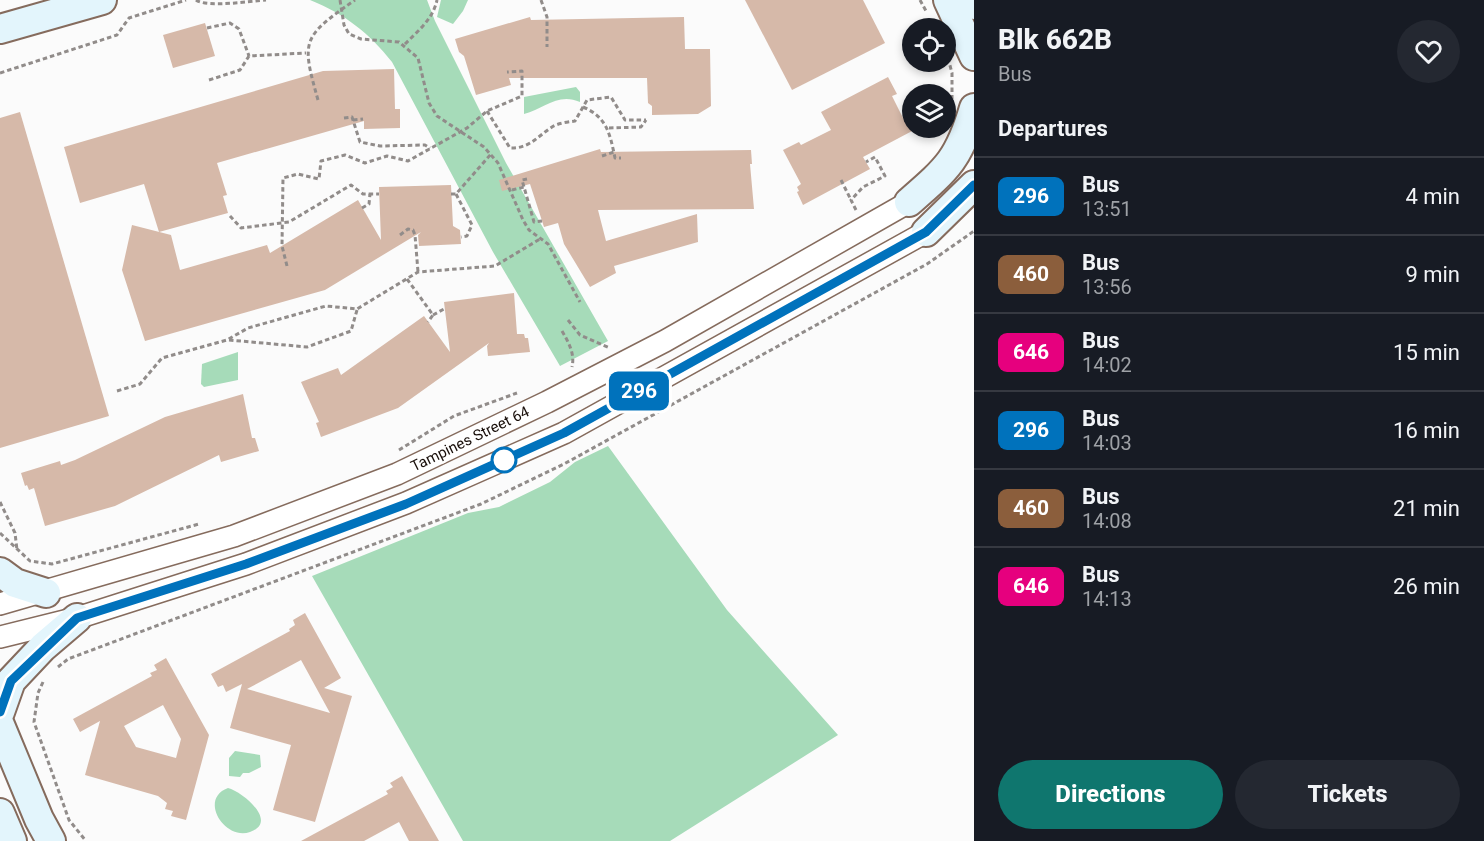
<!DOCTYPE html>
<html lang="en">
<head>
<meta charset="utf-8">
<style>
  :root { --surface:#171b24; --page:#242831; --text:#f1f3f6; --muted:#9ea1a6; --line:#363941; --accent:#0f766e }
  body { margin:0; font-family:Roboto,sans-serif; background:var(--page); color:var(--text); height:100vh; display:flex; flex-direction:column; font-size:22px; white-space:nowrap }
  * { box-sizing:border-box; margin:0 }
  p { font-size:20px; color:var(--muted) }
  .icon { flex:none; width:33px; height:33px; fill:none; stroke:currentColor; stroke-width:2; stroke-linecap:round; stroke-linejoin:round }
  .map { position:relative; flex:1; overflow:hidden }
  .drawer { display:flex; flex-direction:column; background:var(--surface); width:510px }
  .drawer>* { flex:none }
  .badge { padding:0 12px; border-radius:9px; font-size:21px; line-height:39px }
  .fabs { position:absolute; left:902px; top:18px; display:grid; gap:12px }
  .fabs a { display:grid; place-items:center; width:54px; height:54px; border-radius:50%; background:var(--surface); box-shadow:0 3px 9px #0003; font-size:30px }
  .map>.badge { position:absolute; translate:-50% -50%; box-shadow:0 0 0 3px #fff }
  h2 { padding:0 24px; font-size:22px; line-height:54px }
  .round { display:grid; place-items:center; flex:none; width:63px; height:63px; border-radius:32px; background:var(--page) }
  .summary { display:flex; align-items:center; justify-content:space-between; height:102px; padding:0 24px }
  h1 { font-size:28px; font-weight:800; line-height:45px }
  .cta { display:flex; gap:12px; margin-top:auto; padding:12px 24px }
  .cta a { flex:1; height:69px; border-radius:36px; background:var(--accent); color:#fff; font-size:24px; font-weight:800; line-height:69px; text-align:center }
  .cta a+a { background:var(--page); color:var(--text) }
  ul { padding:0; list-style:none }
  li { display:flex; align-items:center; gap:18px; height:78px; padding:0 24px; border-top:2px solid var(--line) }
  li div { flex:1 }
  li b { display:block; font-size:22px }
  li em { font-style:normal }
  li .badge { min-width:66px; font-weight:700; text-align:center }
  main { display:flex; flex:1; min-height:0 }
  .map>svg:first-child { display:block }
  .green { fill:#a6dbb9 }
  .building { fill:#d6b9a9; fill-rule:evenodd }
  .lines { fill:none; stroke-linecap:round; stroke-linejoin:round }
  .street-casing { stroke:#856b5d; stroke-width:24 }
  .secondary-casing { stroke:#856b5d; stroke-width:32 }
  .path { stroke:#918c8a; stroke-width:3; stroke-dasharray:4.5 3; stroke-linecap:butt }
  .street { stroke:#fff; stroke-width:21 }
  .secondary { stroke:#e3f5fc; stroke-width:28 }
  .line-casing { stroke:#fff; stroke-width:14 }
  .line { stroke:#0072bc; stroke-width:9 }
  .stop-dot { fill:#fff; stroke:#0072bc; stroke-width:3 }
  .labels { text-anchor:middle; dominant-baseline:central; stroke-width:4.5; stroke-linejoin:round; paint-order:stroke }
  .street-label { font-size:15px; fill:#180e09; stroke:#fff }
</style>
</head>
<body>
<main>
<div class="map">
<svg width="974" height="841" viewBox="0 0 974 841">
  <rect width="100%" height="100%" fill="#fbfbfb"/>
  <g class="green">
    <path d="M310,0H427L435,21L506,163L608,341L560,366L493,252L392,62C369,33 345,14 310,0Z"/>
    <polygon points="441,0 468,0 463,11 453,24 437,17"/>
    <path d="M576,87L580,92V102C558,92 544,109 524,114V97Z"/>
    <polygon points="238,352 238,380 204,387 201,384 202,364"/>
    <polygon points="608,446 727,610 838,735 670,841 463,841 312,576 468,513 499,507 550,482 575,462"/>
    <polygon points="235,751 260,755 261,767 249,773 243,773 240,777 229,776 229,758"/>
    <path d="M228,788C243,792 279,822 250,832C225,841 198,799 228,788Z"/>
  </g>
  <g class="building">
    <polygon points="745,0 863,0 885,43 792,90"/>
    <polygon points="530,17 531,20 684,17 685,49 710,49 711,106 698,114 652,115 652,106 648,103 647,78 509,78 511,85 476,95 464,56 459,52 455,39"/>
    <polygon points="205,23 215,56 173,68 163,35"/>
    <polygon points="394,69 395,109 400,109 400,128 364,129 364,121 217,163 227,195 223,196 228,213 159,232 144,184 80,203 64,147 323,71"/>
    <polygon points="888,77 897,94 892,96 904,120 907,119 914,130 863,157 870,169 803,205 797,192 799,191 797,187 801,184 783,150 799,142 801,145 831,130 821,112"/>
    <polygon points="20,112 109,416 0,448 0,118"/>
    <polygon points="600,149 601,152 751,150 752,164 750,164 754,209 598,210 606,241 697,214 698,242 614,266 616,273 590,287 564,244 558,223 544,227 530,184 502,191 499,180"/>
    <polygon points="451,185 453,226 460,230 461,244 419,246 418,235 421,232 325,290 145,341 122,270 132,225 171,235 180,270 267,245 270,253 358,200 381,240 379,187"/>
    <polygon points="514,293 517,334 524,334 525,338 528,338 530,352 488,356 487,346 489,343 398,408 321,437 316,423 319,422 301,382 338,368 341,375 424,316 450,352 444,302"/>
    <polygon points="243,394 252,438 255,438 259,451 221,462 219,455 115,506 45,526 34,488 29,490 27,485 25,486 21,473 60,461 61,465 75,460 165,417"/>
    <path d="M305,613L341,678L324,688L352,696L315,822L273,810L291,745L230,728L242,684L226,692L223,685L218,687L211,674L290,631L289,629L295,625L293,620ZM301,660L330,713L247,689Z"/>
    <path d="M166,658L209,735L186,820L171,816L173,811L165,809L167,803L158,796L85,775L100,721L80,732L73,719L152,676L150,673L157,670L154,665ZM163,705L181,739L176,758L136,747L124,726Z"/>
    <polygon points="402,776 439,841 409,841 399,822 364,841 301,841 388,794 386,791 393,787 390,783"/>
  </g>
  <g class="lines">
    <defs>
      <g id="street">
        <polyline points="0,604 234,536 397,474 547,402 665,341 909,202"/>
        <polyline points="0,637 77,618 246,564 406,503 564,433 926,232"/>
      </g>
      <g id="secondary">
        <polyline points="948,0 974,56"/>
        <polyline points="971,0 974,5"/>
        <polyline points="0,29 102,0"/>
        <path d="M909,202C948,168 959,159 974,108"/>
        <polyline points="926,232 974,185"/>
        <polyline points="0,572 15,583 46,593"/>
        <polyline points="0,712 11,681 43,647 77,618"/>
        <polyline points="0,725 39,819 51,841"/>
        <polyline points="0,813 12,841"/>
      </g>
    </defs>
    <use href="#street" class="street-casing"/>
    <use href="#secondary" class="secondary-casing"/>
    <g class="path">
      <path d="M196,0C207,8 251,1 266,0"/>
      <polyline points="340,0 344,25 349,34 361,39 399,42 418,58 429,103 437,116 484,147 498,163 523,220 529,230 548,244 580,302"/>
      <polyline points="541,0 547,17 547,47"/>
      <polyline points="920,0 926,11"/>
      <polyline points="207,28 230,23 239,29 249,56"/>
      <path d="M405,44C418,31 433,19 437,0"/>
      <polyline points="948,58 952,73 952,99"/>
      <polyline points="0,73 117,35 129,18 186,0"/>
      <polyline points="209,80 240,70 249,56 306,53"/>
      <path d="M318,100C301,40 302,37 355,0"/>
      <path d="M583,107C607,117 610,134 615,158H621"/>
      <path d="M487,111L510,148C529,149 538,136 552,127C558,123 568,122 575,121L587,100L611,97L625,120H646"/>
      <polyline points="344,118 352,117 360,142 380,146 425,145 430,148"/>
      <polyline points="353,120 363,119"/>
      <polyline points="609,128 641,127 646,120"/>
      <polyline points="602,156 614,152"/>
      <polyline points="527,179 522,180 534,222 542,221"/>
      <polyline points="841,180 851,200"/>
      <polyline points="512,190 524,187"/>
      <polyline points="451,194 456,194 491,154"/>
      <polyline points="456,194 472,225 467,236 461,237"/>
      <polyline points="362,208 369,204 370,194"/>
      <polyline points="856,210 851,200 863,187 885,176 875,157 866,162"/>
      <polyline points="230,216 241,228 289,222 351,185 363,194 379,194"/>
      <polyline points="400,235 408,229 413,230 415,235 418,272"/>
      <polyline points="287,266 282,246 283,178 298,174 319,179 321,161 345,155 365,163 387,156 408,161 467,128 487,111 522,96 522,71 507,72"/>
      <polyline points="407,279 433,315 428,322"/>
      <polyline points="433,315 444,309"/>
      <polyline points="568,320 580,335 610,348"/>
      <path d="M562,331C569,343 575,354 572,367"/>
      <polyline points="229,340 307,347 351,331 357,310"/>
      <polyline points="117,391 140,384 162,358 227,340 248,328 326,306 357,309 418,272 495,266 540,239"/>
      <polyline points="399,450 454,416 517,393"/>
      <polyline points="0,502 15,533 17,550"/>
      <polyline points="0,533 30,561 52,564 199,524"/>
      <polyline points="58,667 68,659 481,504 564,464 927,264 974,231"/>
      <polyline points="43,682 38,693 34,722 69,820 86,841"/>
    </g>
    <use href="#street" class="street"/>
    <use href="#secondary" class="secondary"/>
  </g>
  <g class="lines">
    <defs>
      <polyline id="line" points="0,712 11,681 77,618 246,564 406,504 564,433 926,232 974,185"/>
    </defs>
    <use href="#line" class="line-casing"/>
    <use href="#line" class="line"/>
  </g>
  <circle class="stop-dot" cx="504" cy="460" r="12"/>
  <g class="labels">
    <g class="street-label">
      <text transform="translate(470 439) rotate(-26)">Tampines Street 64</text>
    </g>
  </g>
</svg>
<div class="fabs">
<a><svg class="icon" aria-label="locate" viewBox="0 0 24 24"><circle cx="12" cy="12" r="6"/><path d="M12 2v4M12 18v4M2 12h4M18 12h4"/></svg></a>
<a><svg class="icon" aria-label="layers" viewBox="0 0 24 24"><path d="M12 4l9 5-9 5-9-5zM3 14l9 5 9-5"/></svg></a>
</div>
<b class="badge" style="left:639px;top:391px;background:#0072bc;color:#fff">296</b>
</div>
<section class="drawer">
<div class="summary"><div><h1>Blk 662B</h1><p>Bus</p></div><a class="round"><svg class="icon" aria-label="heart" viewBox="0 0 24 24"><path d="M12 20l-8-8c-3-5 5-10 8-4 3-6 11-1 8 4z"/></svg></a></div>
<h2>Departures</h2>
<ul>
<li><span class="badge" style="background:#0072bc;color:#fff">296</span><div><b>Bus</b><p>13:51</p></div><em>4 min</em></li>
<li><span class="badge" style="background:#8b5e3c;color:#fff">460</span><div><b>Bus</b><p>13:56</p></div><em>9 min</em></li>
<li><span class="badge" style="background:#e6007e;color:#fff">646</span><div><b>Bus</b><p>14:02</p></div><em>15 min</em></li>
<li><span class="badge" style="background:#0072bc;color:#fff">296</span><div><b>Bus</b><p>14:03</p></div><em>16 min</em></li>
<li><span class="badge" style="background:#8b5e3c;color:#fff">460</span><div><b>Bus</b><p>14:08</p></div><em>21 min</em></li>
<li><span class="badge" style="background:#e6007e;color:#fff">646</span><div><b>Bus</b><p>14:13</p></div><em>26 min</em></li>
</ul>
<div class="cta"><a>Directions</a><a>Tickets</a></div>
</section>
</main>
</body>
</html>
